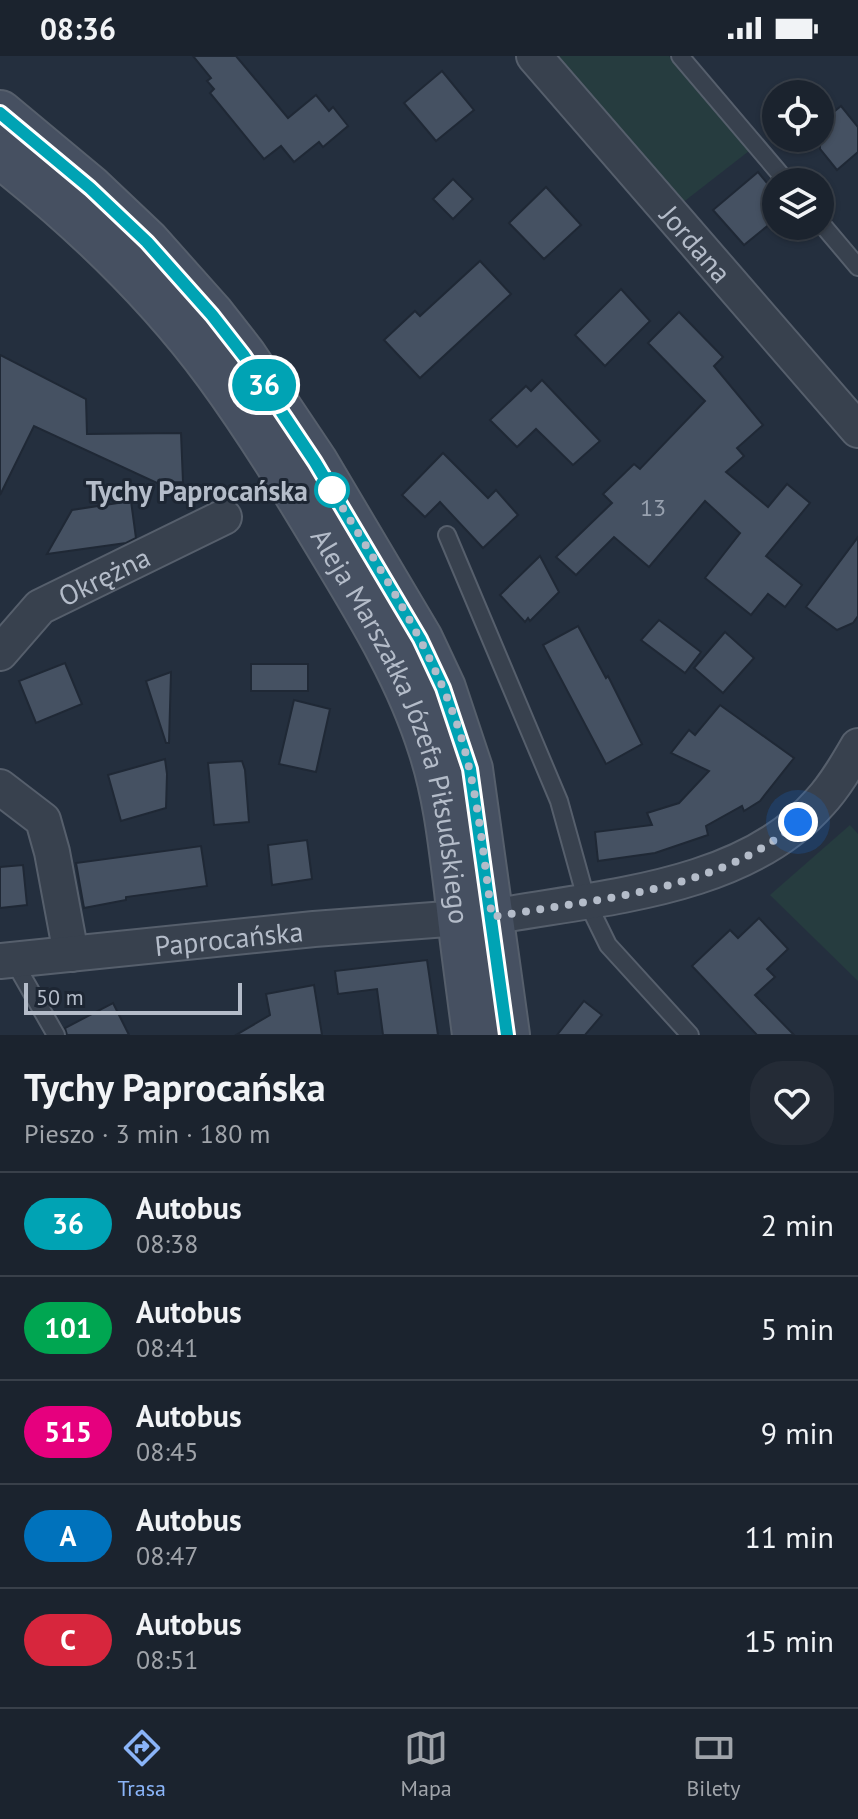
<!DOCTYPE html>
<html lang="pl">
<head>
<meta charset="utf-8">
<style>
  :root { --surface:#1b232e; --page:#242b36; --text:#f1f3f6; --muted:#a0a4aa; --line:#39404a; --accent:#8ab4f8 }
  body { margin:0; font-family:"PT Sans",sans-serif; background:var(--page); color:var(--text); height:100vh; display:flex; flex-direction:column; font-size:30px; white-space:nowrap }
  * { box-sizing:border-box; margin:0 }
  p { font-size:26px; color:var(--muted) }
  .icon { flex:none; width:44px; height:44px; fill:none; stroke:currentColor; stroke-width:2; stroke-linecap:round; stroke-linejoin:round }
  .map { position:relative; height:979px; overflow:hidden }
  .sheet { display:flex; flex-direction:column; background:var(--surface); flex:1 }
  .sheet>* { flex:none }
  .badge { padding:0 16px; border-radius:26px; font-size:28px; line-height:52px }
  .buttons { position:absolute; left:762px; top:24px; display:grid; gap:16px }
  .buttons a { display:grid; place-items:center; width:72px; height:72px; border-radius:50%; background:var(--surface); box-shadow:0 2px 6px #0004,0 0 0 2px var(--line); font-size:40px }
  .scale { position:absolute; left:24px; bottom:20px; width:218px; box-sizing:border-box; padding-left:8px; border:4px solid #b4bcc9; border-top:0; font-size:22px; line-height:28px; white-space:nowrap; color:#b4bcc9; -webkit-text-stroke:6px #1d2633; paint-order:stroke }
  .you { position:absolute; width:40px; height:40px; margin:-20px; border:6px solid #fff; border-radius:50%; background:#1a73e8; box-shadow:0 0 0 12px #1a73e833 }
  .map>.badge { position:absolute; translate:-50% -50%; box-shadow:0 0 0 4px #fff }
  .round { display:grid; place-items:center; flex:none; width:84px; height:84px; border-radius:32px; background:var(--page) }
  .overview { display:flex; align-items:center; justify-content:space-between; height:136px; padding:0 24px }
  h1 { font-size:38px; font-weight:700; line-height:60px }
  ul { padding:0; list-style:none }
  li { display:flex; align-items:center; gap:24px; height:104px; padding:0 24px; border-top:2px solid var(--line) }
  li div { flex:1 }
  li b { display:block; font-size:30px }
  li em { font-style:normal }
  li .badge { min-width:88px; font-weight:700; text-align:center }
  .status { display:flex; justify-content:space-between; align-items:center; height:56px; padding:0 40px; background:var(--surface); direction:ltr }
  .status svg { height:22px; fill:currentColor }
  .menu { display:flex; justify-content:space-around; align-items:center; height:112px; border-top:2px solid var(--line); background:var(--surface); font-size:22px; color:var(--muted) }
  .menu a { display:grid; justify-items:center; gap:4px }
  .menu .selected { color:var(--accent) }
  .map>svg:first-child { display:block }
  .green { fill:#263c3f }
  .building { fill:#455162; stroke:#1f2835; stroke-width:2 }
  .lines { fill:none; stroke-linecap:round; stroke-linejoin:round }
  .service-casing { stroke:#565f6c; stroke-width:20 }
  .minor-casing { stroke:#565f6c; stroke-width:38 }
  .secondary-casing { stroke:#565f6c; stroke-width:48 }
  .service { stroke:#38414e; stroke-width:16 }
  .minor { stroke:#38414e; stroke-width:34 }
  .secondary { stroke:#465061; stroke-width:44 }
  .line-casing { stroke:#fff; stroke-width:18 }
  .line { stroke:#00a3b4; stroke-width:12 }
  .walk { stroke:#b4bcc9; stroke-width:8; stroke-dasharray:0 14.4 }
  .stop-dot { fill:#fff; stroke:#00a3b4; stroke-width:4 }
  .labels { text-anchor:middle; dominant-baseline:central; stroke-width:6; stroke-linejoin:round; paint-order:stroke }
  .number-label { font-size:24px; fill:#98a1af }
  .street-label { font-size:28px; fill:#b4bcc9; stroke:#1d2633 }
  .stop-label { font-size:28px; font-weight:bold; fill:#b4bcc9; stroke:#1d2633; text-anchor:end }
</style>
</head>
<body>
<div class="status"><b>08:36</b><svg viewBox="0 0 49 12"><path d="M0 12V9h3v3zM5 12V6h3v6zM10 12V3h3v9zM15 12V0h3v12zM26 1h20v11H26zM47 4h2v5h-2z"/></svg></div>
<div class="map">
<svg width="858" height="979" viewBox="0 0 858 979">
  <rect width="100%" height="100%" fill="#242f3e"/>
  <g class="green">
    <polygon points="550,0 669,0 749,95 677,151"/>
    <polygon points="850,769 858,778 858,925 770,839"/>
  </g>
  <g class="building">
    <polygon points="193,0 236,0 288,62 316,39 329,55 333,51 348,70 323,91 319,86 294,106 281,90 264,103 210,37 214,33 207,25 211,22"/>
    <polygon points="442,15 474,54 436,85 404,47"/>
    <polygon points="841,50 858,71 858,96 837,114 820,93 820,67"/>
    <polygon points="758,116 776,138 776,163 744,189 713,154"/>
    <polygon points="453,123 473,143 453,163 433,143"/>
    <polygon points="546,131 581,169 544,203 509,167"/>
    <polygon points="480,205 511,238 420,322 384,284 415,255 420,260"/>
    <polygon points="621,233 650,265 605,310 575,279"/>
    <polygon points="679,256 723,301 714,310 763,369 737,392 744,400 726,416 768,451 787,428 810,447 766,500 802,529 785,551 768,538 751,559 705,522 740,477 705,445 649,511 614,481 576,519 556,501 612,447 603,438 634,408 640,413 705,345 648,287"/>
    <polygon points="0,299 86,343 87,378 181,377 183,426 157,427 34,370 0,439"/>
    <polygon points="542,324 600,385 573,409 536,373 517,391 490,364 526,330 531,335"/>
    <polygon points="443,397 488,442 496,434 518,459 483,492 440,446 425,461 402,439"/>
    <polygon points="131,445 136,482 126,487 47,498 72,454"/>
    <polygon points="858,481 858,560 853,567 837,574 806,551"/>
    <polygon points="540,500 559,536 530,565 528,562 525,566 500,539"/>
    <polygon points="659,564 701,596 685,617 641,584"/>
    <polygon points="578,570 606,622 608,620 642,688 606,708 543,589"/>
    <polygon points="725,576 754,602 723,637 694,612"/>
    <polygon points="65,607 82,648 36,667 19,625"/>
    <rect x="251" y="608" width="57" height="27"/>
    <polygon points="171,616 169,687 166,687 146,625"/>
    <polygon points="294,644 330,653 316,716 279,708"/>
    <polygon points="720,649 794,702 760,745 744,755 742,750 706,770 708,779 655,797 598,805 595,776 652,769 647,757 679,747 709,715 671,697 689,674 695,679"/>
    <polygon points="165,703 167,718 166,752 121,765 108,719"/>
    <polygon points="242,705 245,714 249,766 214,769 208,707"/>
    <polygon points="307,784 312,823 272,829 268,789"/>
    <polygon points="201,790 207,830 126,841 126,844 84,852 76,807"/>
    <polygon points="23,809 27,849 0,852 0,811"/>
    <polygon points="759,862 788,893 767,913 775,921 755,939 794,979 757,979 692,910 730,874 738,882"/>
    <polygon points="427,904 438,979 383,979 377,933 338,938 335,915"/>
    <polygon points="314,929 322,979 236,979 270,959 266,938"/>
    <polygon points="584,945 602,959 585,979 557,979"/>
    <polygon points="113,947 129,979 67,979 65,972"/>
  </g>
  <g class="lines">
    <defs>
      <g id="service">
        <polyline points="680,0 787,126"/>
        <polyline points="820,166 858,211"/>
        <polyline points="447,479 559,745 587,846 608,889 690,979"/>
        <polyline points="13,904 56,979"/>
      </g>
      <g id="minor">
        <path id="s1" d="M534,0L858,374"/>
        <path id="s2" d="M0,597L40,551L224,461"/>
        <polyline points="0,731 43,764 52,796 71,898"/>
        <path d="M492,861C600,841 743,834 820,746C835,730 847,709 858,690"/>
        <path id="s3" d="M0,905L314,873L460,862"/>
      </g>
      <g id="secondary">
        <polyline points="0,57 90,132 147,186 212,259 244,300 315,406 420,583 443,632 470,713 507,979"/>
        <path id="s4" d="M0,99C80,162 156,234 217,317C258,373 295,434 331,494C369,557 409,622 431,693C446,739 451,787 457,835C462,883 469,931 475,979"/>
      </g>
    </defs>
    <use href="#service" class="service-casing"/>
    <use href="#minor" class="minor-casing"/>
    <use href="#secondary" class="secondary-casing"/>
    <use href="#service" class="service"/>
    <use href="#minor" class="minor"/>
    <use href="#secondary" class="secondary"/>
  </g>
  <g class="lines">
    <defs>
      <polyline id="line" points="0,57 90,132 147,186 212,259 244,300 315,406 420,583 443,632 470,713 507,979"/>
    </defs>
    <use href="#line" class="line-casing"/>
    <use href="#line" class="line"/>
    <path class="walk" d="M332,434L330,431C377,509 430,587 459,674C478,734 483,799 492,861C594,843 718,836 798,766"/>
  </g>
  <circle class="stop-dot" cx="332" cy="434" r="16"/>
  <g class="labels">
    <g class="number-label">
      <text x="653" y="451">13</text>
    </g>
    <g class="street-label">
      <text stroke="none"><textPath href="#s1" startOffset="248">Jordana</textPath></text>
      <text stroke="none"><textPath href="#s2" startOffset="132">Okrężna</textPath></text>
      <text stroke="none"><textPath href="#s4" startOffset="708">Aleja Marszałka Józefa Piłsudskiego</textPath></text>
      <text stroke="none"><textPath href="#s3" startOffset="230">Paprocańska</textPath></text>
    </g>
    <g class="stop-label">
      <text x="308" y="434">Tychy Paprocańska</text>
    </g>
  </g>
</svg>
<div class="buttons">
<a><svg class="icon" aria-label="locate" viewBox="0 0 24 24"><circle cx="12" cy="12" r="6"/><path d="M12 2v4M12 18v4M2 12h4M18 12h4"/></svg></a>
<a><svg class="icon" aria-label="layers" viewBox="0 0 24 24"><path d="M12 4l9 5-9 5-9-5zM3 14l9 5 9-5"/></svg></a>
</div>
<div class="scale">50 m</div>
<div class="you" style="left:798px;top:766px"></div>
<b class="badge" style="left:264px;top:329px;background:#00a3b4;color:#fff">36</b>
</div>
<section class="sheet">
<div class="overview"><div><h1>Tychy Paprocańska</h1><p>Pieszo · 3 min · 180 m</p></div><a class="round"><svg class="icon" aria-label="heart" viewBox="0 0 24 24"><path d="M12 20l-8-8c-3-5 5-10 8-4 3-6 11-1 8 4z"/></svg></a></div>
<ul>
<li><span class="badge" style="background:#00a3b4;color:#fff">36</span><div><b>Autobus</b><p>08:38</p></div><em>2 min</em></li>
<li><span class="badge" style="background:#00a651;color:#fff">101</span><div><b>Autobus</b><p>08:41</p></div><em>5 min</em></li>
<li><span class="badge" style="background:#e6007e;color:#fff">515</span><div><b>Autobus</b><p>08:45</p></div><em>9 min</em></li>
<li><span class="badge" style="background:#0072bc;color:#fff">A</span><div><b>Autobus</b><p>08:47</p></div><em>11 min</em></li>
<li><span class="badge" style="background:#d7263d;color:#fff">C</span><div><b>Autobus</b><p>08:51</p></div><em>15 min</em></li>
</ul>
</section>
<nav class="menu">
<a class="selected"><svg class="icon" aria-label="directions" viewBox="0 0 24 24"><path d="M12 3l9 9-9 9-9-9zM9 14v-3h6M13 9l2 2-2 2"/></svg>Trasa</a>
<a><svg class="icon" aria-label="map" viewBox="0 0 24 24"><path d="M3 6l6-2 6 2 6-2v14l-6 2-6-2-6 2zM9 4v14M15 6v14"/></svg>Mapa</a>
<a><svg class="icon" aria-label="tickets" viewBox="0 0 24 24"><path d="M3 7h18v10H3zM15 7v10"/></svg>Bilety</a>
</nav>
</body>
</html>
